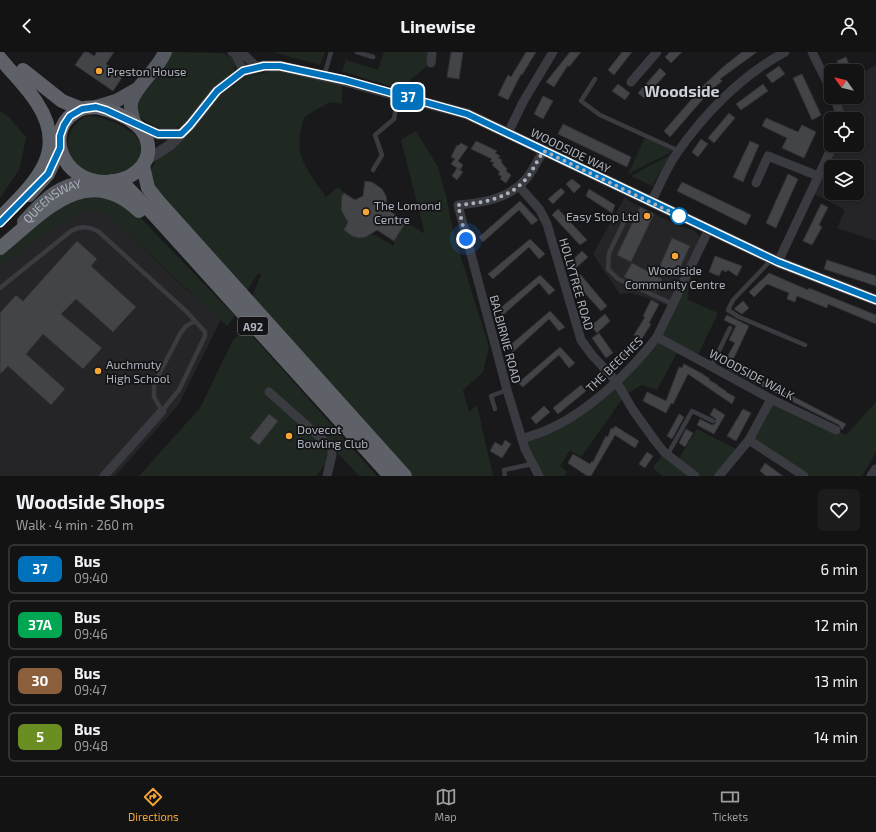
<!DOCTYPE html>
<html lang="en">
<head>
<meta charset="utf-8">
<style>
  :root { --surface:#131314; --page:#1c1c1d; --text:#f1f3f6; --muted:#9d9ea0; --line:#323234; --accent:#f7a635 }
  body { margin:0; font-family:"Exo 2",sans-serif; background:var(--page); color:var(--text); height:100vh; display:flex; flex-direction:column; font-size:15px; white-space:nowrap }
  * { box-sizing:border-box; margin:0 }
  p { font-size:13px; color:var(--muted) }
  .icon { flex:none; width:22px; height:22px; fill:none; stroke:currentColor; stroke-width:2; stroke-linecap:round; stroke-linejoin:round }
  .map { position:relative; height:424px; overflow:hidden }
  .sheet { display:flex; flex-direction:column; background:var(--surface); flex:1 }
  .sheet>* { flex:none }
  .badge { padding:0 8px; border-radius:6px; font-size:14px; line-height:26px }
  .needle { width:26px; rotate:304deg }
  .fabs { position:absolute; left:824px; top:12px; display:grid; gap:8px }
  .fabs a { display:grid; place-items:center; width:40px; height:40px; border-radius:6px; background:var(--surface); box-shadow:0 2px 6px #0003,0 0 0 1px var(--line); font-size:20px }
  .you { position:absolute; width:20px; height:20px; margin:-10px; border:3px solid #fff; border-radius:50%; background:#1a73e8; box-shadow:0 0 0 6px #1a73e833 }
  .map>.badge { position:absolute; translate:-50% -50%; box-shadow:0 0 0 2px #fff }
  .round { display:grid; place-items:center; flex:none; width:42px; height:42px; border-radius:6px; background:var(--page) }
  .summary { display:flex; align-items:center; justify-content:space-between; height:68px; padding:0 16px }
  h1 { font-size:19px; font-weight:700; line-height:30px }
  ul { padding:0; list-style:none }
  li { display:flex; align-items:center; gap:12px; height:50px; margin:0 8px 6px; padding:0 8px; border:2px solid var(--line); border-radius:6px }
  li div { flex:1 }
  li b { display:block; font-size:15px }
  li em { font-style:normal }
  li .badge { min-width:44px; font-weight:700; text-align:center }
  header { display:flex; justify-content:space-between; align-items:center; height:52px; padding:0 16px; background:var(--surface); font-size:18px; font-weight:700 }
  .dock { display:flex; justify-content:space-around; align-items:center; height:56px; border-top:1px solid var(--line); background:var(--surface); font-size:11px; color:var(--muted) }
  .dock a { display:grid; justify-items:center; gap:2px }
  .dock .selected { color:var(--accent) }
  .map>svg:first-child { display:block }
  .built { fill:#252528; fill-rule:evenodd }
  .green { fill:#202921 }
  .building { fill:#434448; stroke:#333337 }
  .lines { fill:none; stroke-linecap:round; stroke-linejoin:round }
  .service { stroke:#3a3b40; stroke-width:4.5 }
  .minor { stroke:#3a3b40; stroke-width:9 }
  .tertiary { stroke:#3a3b40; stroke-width:11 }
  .primary { stroke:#56585f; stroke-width:14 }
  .trunk { stroke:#5e6168; stroke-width:14 }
  .line-casing { stroke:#fff; stroke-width:9 }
  .line { stroke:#0072bc; stroke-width:6 }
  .walk { stroke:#abb1bb; stroke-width:4; stroke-dasharray:0 7.2 }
  .poi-dot { fill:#f7a635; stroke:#141416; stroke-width:1.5 }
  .stop-dot { fill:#fff; stroke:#0072bc; stroke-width:2 }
  .labels { text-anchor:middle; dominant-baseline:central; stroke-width:3.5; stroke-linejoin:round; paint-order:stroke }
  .shield { fill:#141416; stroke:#7e828a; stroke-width:1 }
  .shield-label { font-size:11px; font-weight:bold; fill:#abb1bb }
  .poi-label { font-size:12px; fill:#abb1bb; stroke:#141416; text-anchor:start }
  .street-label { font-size:12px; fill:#abb1bb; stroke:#141416 }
  .district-label { font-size:16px; font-weight:bold; fill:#ccd0d7; stroke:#141416 }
</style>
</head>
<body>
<header><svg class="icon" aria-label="back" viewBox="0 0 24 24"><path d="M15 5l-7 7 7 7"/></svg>Linewise<svg class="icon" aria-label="person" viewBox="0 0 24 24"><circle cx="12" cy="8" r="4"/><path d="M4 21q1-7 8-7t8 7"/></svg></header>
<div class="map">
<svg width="876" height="424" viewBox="0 0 876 424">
  <rect width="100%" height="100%" fill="#19191b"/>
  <g class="built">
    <path d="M876,13V189L837,176L845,158L811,140L833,93H857V67H842L834,45H857V23ZM831,115H857V141H831Z"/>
    <polygon points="625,145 629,149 681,175 694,178 698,183 705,185 672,255 632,241 620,242 593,202"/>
    <polygon points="85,157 105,161 186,237 221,267 179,352 115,424 0,424 0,214 53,175"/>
  </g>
  <g class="green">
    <path d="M172,0L222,1L233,6L235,13L234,19L183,73C172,78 161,78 150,72C123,58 149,36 160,22C165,15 169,8 172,0Z"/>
    <polygon points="273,0 325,0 320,13"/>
    <polygon points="384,0 432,0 431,11 410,28 402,38 342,19 346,8 378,18"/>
    <path d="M279,18L342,34V52L330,50L305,64C291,102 305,114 326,145L338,135L344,141C339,151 339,161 349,169L344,178C354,185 361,187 373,182L394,194V189L406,170L425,182L401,88L416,79L438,115L446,144L454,183L489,295L483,320L463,338L469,360L477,353L493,424H412L252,245L261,223L258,221L247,239L151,132L149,120L159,105L221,43L247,24Z"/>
    <polygon points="0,59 8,64 26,85 20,116 0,146"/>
    <path d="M86,64C106,63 163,86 134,113C122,124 88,127 77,115C61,98 66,75 86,64Z"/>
    <polygon points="645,86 673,99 628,122"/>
    <polygon points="670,103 652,134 631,124"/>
    <polygon points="96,142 128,153 235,264 227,274 105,161 85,157 53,175 0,214 0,202 55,155"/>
    <polygon points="688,221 688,248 718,261 696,307 679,297 657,338 642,333 625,343 581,405 570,398 560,414 567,420 564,424 539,424 522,387 578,361 650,294"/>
    <polygon points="239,269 377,424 359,424 336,399 316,424 139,424 200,356 233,288 237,285"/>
    <polygon points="771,347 846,383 876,350 876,400 862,424 804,424 749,388"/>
    <polygon points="697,377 740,399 719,424 663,424 653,416 664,400 677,410"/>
  </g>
  <g class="building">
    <polygon points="84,0 88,0 94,4 97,0 114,0 106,12 123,24 113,39 75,13"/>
    <polygon points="451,0 463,0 459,27 447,25"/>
    <polygon points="526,0 536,0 522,23 521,22 508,48 498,43 508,23 511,25"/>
    <polygon points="570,0 581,0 569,15 568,13 554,35 546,30"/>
    <polygon points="622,0 632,0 614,23 608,18"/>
    <polygon points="670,0 682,0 671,11 665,5"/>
    <polygon points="742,0 757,0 720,27 722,29 702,46 703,47 670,85 664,79 703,34 723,15"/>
    <polygon points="846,5 852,19 841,19 837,9"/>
    <polygon points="779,14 785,22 772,31 766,23"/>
    <polygon points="660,16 666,22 644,46 638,41"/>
    <polygon points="802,22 821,63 812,68 793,26"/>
    <polygon points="618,32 630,41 625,48 612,39"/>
    <polygon points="763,32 768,39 741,58 736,52"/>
    <polygon points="543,44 553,49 543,67 534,62"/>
    <polygon points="729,61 735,66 714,91 708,86"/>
    <polygon points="766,66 798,80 802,73 816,80 804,106 782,96 787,86 762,74"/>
    <polygon points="563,72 631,105 627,115 558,82"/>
    <polygon points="701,87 708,92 698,105 692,100"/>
    <polygon points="476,89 497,99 495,101 500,104 498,106 502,108 501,110 507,117 506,119 511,123 506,131 500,127 502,125 498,122 500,120 492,113 494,111 490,109 492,107 471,97"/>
    <polygon points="750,89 759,93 743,130 733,125"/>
    <polygon points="461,91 468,95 458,109 463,113 460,118 458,117 463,120 457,128 452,124 457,116 451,112 455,107 451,105 457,93 458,94"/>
    <polygon points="788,122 798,127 776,176 766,171"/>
    <polygon points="572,127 581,134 574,141 566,132"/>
    <polygon points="365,129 372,130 382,137 386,144 388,158 406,170 394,189 377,178 366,185 359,186 352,184 344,178 348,170 341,158 342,144 344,141 355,148 363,144"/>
    <polygon points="682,130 751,163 746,173 677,139"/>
    <polygon points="561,136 565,140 553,152 548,147"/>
    <polygon points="589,137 615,153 612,161 586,144"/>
    <polygon points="520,149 538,168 532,173 519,158 483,190 479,185"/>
    <polygon points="821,152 828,155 819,173 822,175 812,193 803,189"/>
    <polygon points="640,155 654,162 631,210 617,203"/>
    <polygon points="558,157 587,188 580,193 552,163"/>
    <polygon points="672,186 690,194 677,222 660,214"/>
    <polygon points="530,187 545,202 539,207 529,195 493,227 488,222"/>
    <polygon points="77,189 97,207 91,214 136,255 113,280 76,247 61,262 102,296 83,317 43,282 26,302 65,337 51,353 8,314 0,322 0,261 16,243 23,249"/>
    <polygon points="582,199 588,205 575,217 569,211"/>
    <polygon points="715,204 742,214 737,224 728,218 726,220 722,218 719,224 709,220"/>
    <polygon points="827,208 876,224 876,234 824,217"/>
    <polygon points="632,211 662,227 656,240 624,225"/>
    <polygon points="769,221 808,238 809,236 876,263 876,272 828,252 827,256 797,244 795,250 787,247 789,241 767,232 754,245 749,240"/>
    <polygon points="580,222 607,254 601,259 573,228"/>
    <polygon points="540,223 555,238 549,243 539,231 503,263 498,258"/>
    <polygon points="651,248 659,252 649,271 651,272 638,293 626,306 620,301 636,284 634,283 645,265 643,264"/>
    <polygon points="743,249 749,256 742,262 734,257"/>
    <polygon points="550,259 565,275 559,279 549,267 513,300 508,295"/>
    <polygon points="605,262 610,269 597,281 591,274"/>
    <polygon points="727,263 749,274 731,312 846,372 842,378 839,373 728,317 730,313 724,310 735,291 729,288 736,274 724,268"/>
    <polygon points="599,281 613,301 606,306 592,286"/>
    <polygon points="560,295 575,311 569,316 559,303 523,335 518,331"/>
    <polygon points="684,312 701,321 710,327 709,328 718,333 718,334 726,339 726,340 735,345 732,352 688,322 673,352 671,351 666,361 643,349 647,340 666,349 679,315 682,316"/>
    <polygon points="581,333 586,339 558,362 553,356"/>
    <polygon points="544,354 550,360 536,372 531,366"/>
    <polygon points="714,356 725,363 714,382 697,373 700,367 712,373 715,372 716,367 710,363"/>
    <polygon points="743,357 751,361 736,389 727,384"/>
    <polygon points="269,362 278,369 259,393 250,386"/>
    <polygon points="679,362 684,365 672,387 667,384"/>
    <polygon points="615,374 639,389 635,396 615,383 591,424 587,424 568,411 573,402 590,412 592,409 593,410 606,384 608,385 611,376 613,377"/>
    <polygon points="686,377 693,381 685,395 679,391"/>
    <polygon points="505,388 511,392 502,406 490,399 495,390 502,394"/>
    <polygon points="647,400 653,404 645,416 639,412"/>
    <polygon points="765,411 783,424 766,424 760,419"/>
  </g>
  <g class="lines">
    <g class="service">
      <polyline points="357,0 373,5"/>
      <polyline points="324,24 331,0"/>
      <polyline points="595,27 581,49 600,63 679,99"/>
      <polyline points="373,118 382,103 375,83 394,67 398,44"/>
      <polyline points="626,166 609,201 608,217 618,227 673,252"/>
      <polyline points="772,207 733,248 728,258 739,265 805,293"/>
      <path d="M0,236L71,179C81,174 89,174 99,180L187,260L205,280V284L179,338L162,359L154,345V332L180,282L186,274L195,269"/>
      <polyline points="711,315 730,276"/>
      <polyline points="495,357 491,344 507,338"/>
      <polyline points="668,402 692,359 713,369"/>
      <polyline points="505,424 504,418 532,412"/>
    </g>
    <g class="minor">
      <polyline points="232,0 236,3 243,19"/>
      <polyline points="241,0 257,15"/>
      <polyline points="812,0 831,38"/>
      <polyline points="431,11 432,0"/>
      <polyline points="631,30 657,0"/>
      <polyline points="834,45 842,67"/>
      <polyline points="508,81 523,50 553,0"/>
      <polyline points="756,131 768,104 818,124"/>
      <polyline points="519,134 540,158 547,172 581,288 592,303 616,329 633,358 656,390 664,400 695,424"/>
      <path d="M651,150C660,134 666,116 677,101C704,62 742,23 785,0"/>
      <polyline points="778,210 833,93"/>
      <polyline points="657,285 771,347 836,378"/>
      <polyline points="269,340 332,396 332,403 327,424"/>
      <path d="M522,387C532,383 542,381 551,376C589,359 631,319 657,285L709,177"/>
      <polyline points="749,388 804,424"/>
      <polyline points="104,424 162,359"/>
      <path d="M539,424L525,397L507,338L458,153C482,151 509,147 526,127C533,119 537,108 544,99"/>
      <polyline points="719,424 749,388 771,347"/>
    </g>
    <g class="tertiary">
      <polyline points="139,75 158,82 181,82"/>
      <polyline points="147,108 170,93 190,73 217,39 243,19 263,14 280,14 345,29 467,62 778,210 876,248"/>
      <polyline points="872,424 876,418"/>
    </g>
    <g class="primary">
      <polyline points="96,55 116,49 139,36"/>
      <path d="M134,71C133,65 130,58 131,52C133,36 158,18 165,0"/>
      <polyline points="29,143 48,122 60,96"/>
      <path id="s1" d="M24,170C46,146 59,132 92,129"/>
    </g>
    <g class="trunk">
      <path d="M0,6C12,21 27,35 37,51C70,101 33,132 0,166"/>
      <polyline points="23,18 62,49 82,57"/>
      <path d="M96,55C118,60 151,72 148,101C146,112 139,119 130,124C123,128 115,129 106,130C61,131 41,75 81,57C85,55 91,56 96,55Z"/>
      <polyline points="143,114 148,136 159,150 405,424"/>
      <polyline points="112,129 128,136 156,165 390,424"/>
      <path d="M0,196C42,162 86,108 139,159"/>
    </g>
  </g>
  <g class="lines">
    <defs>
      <polyline id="line" points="0,171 48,122 60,96 60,84 64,73 70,64 82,57 96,55 106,58 158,82 181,82 190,73 217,39 243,19 264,14 280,14 345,28 467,62 778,210 876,248"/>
    </defs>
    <use href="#line" class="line-casing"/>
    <use href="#line" class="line"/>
    <path class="walk" d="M466,187L458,153C482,151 509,147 526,127C533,119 537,108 544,99L679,164"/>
  </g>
  <g class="poi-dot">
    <circle cx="99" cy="19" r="4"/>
    <circle cx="366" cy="160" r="4"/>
    <circle cx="647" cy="164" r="4"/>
    <circle cx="675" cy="204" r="4"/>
    <circle cx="98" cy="319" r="4"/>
    <circle cx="289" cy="384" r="4"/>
  </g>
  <circle class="stop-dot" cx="679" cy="164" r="8"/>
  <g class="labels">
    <rect class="shield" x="238" y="265" width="30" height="18" rx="3"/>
    <g class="shield-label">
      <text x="253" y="274">A92</text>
    </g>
    <g class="poi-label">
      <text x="107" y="19">Preston House</text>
      <text x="374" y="153">The Lomond<tspan x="374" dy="14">Centre</tspan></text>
      <text x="639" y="164" text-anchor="end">Easy Stop Ltd</text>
      <text x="675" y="218" text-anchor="middle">Woodside<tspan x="675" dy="14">Community Centre</tspan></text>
      <text x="106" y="312">Auchmuty<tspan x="106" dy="14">High School</tspan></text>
      <text x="297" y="377">Dovecot<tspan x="297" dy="14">Bowling Club</tspan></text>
    </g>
    <g class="street-label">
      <text transform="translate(571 98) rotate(26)">WOODSIDE WAY</text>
      <text stroke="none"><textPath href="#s1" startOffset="36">QUEENSWAY</textPath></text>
      <text transform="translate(577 232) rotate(74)">HOLLYTREE ROAD</text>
      <text transform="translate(506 287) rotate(75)">BALBIRNIE ROAD</text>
      <text transform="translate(614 312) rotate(-44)">THE BEECHES</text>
      <text transform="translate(752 322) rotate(28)">WOODSIDE WALK</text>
    </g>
    <g class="district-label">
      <text x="682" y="38">Woodside</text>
    </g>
  </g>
</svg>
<div class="fabs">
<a><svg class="needle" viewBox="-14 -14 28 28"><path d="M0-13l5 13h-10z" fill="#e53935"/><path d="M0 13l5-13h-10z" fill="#9d9ea0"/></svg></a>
<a><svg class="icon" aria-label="locate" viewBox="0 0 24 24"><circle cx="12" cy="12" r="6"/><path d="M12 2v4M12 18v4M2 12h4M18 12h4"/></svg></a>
<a><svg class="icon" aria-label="layers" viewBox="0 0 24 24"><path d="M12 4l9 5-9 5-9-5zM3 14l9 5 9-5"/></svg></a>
</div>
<div class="you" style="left:466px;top:187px"></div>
<b class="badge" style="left:408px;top:45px;background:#0072bc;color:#fff">37</b>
</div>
<section class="sheet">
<div class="summary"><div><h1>Woodside Shops</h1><p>Walk · 4 min · 260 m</p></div><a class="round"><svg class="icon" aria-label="heart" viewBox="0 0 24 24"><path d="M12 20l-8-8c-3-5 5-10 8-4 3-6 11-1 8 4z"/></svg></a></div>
<ul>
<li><span class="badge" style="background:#0072bc;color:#fff">37</span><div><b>Bus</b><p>09:40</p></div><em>6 min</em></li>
<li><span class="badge" style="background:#00a651;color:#fff">37A</span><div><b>Bus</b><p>09:46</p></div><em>12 min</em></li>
<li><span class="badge" style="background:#8b5e3c;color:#fff">30</span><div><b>Bus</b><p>09:47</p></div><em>13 min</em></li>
<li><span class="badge" style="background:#6b8e23;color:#fff">5</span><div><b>Bus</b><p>09:48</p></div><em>14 min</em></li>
</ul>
</section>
<nav class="dock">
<a class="selected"><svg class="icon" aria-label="directions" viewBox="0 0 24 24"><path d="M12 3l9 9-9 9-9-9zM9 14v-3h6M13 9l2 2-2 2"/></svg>Directions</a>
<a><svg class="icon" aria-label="map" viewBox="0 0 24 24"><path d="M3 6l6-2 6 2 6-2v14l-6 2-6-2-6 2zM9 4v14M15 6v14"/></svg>Map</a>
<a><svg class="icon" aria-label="tickets" viewBox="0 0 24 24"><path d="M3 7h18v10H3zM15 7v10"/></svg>Tickets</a>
</nav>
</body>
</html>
